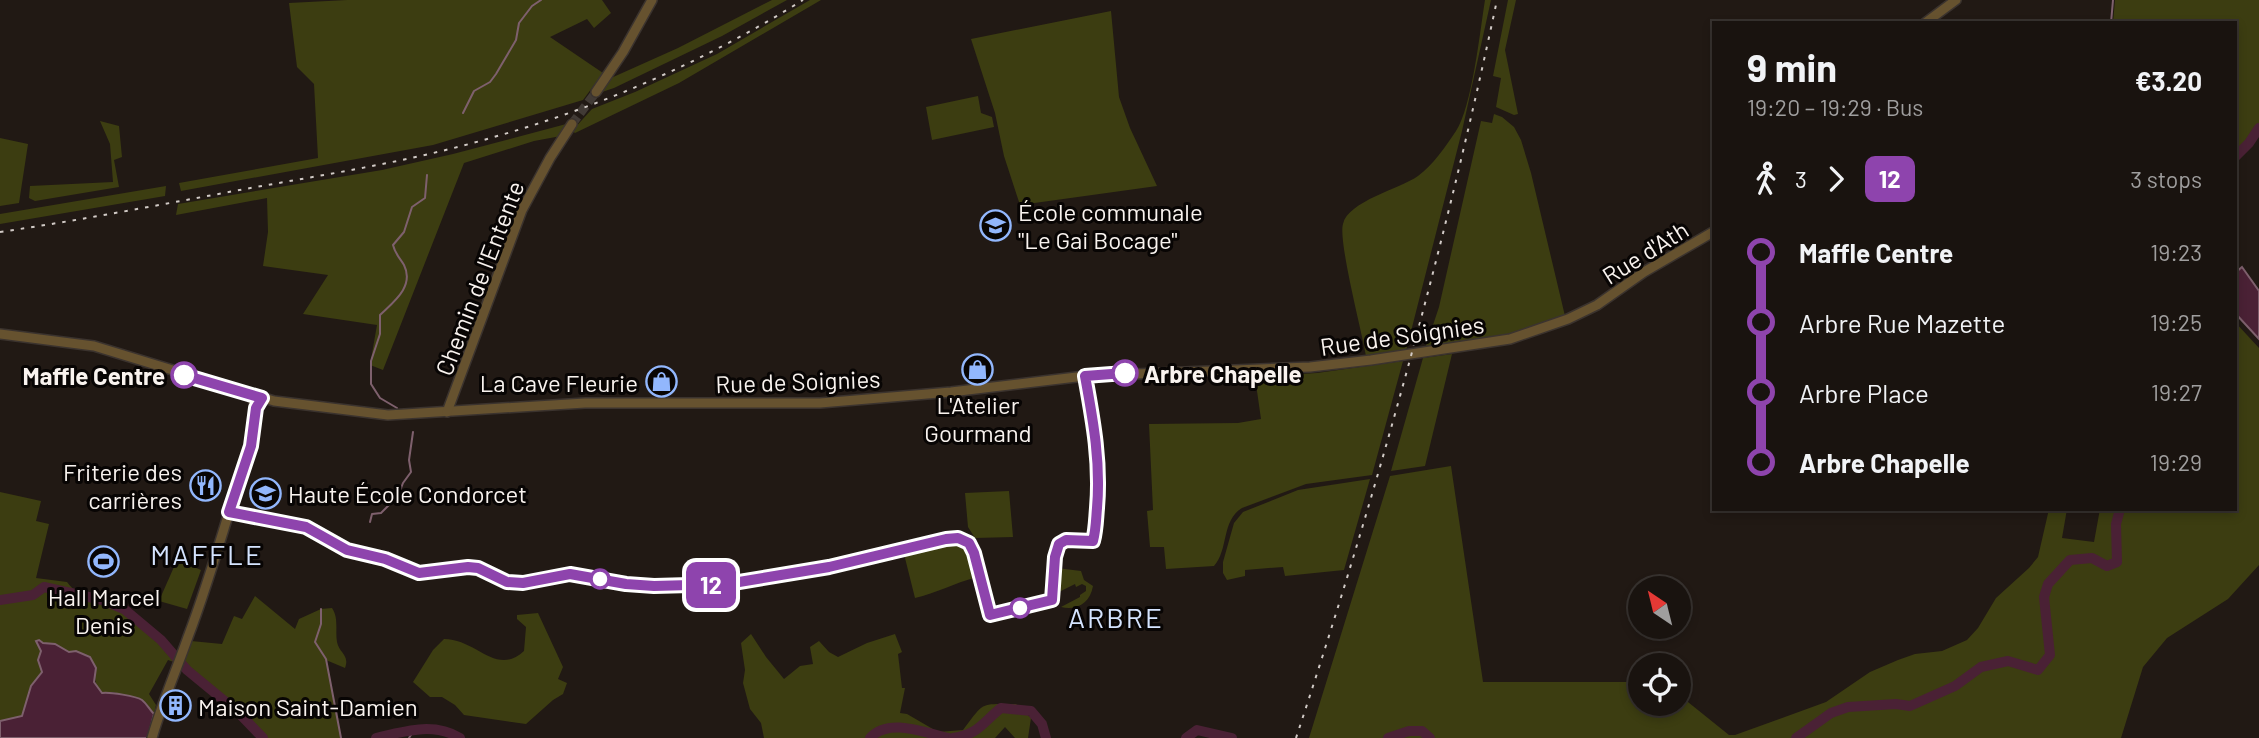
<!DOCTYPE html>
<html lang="en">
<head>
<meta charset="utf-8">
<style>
  :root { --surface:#19130f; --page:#221c18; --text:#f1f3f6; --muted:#9f9e9e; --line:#37322f }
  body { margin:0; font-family:Barlow,sans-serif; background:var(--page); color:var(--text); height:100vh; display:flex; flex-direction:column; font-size:26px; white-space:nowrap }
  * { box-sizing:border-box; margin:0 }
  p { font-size:23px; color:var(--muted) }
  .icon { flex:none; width:38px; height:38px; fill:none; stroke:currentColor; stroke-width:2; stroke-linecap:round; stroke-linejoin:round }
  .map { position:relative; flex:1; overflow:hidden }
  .sheet { position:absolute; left:1712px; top:21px; width:525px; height:490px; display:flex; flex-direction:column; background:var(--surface); border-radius:0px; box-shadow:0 4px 10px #0003,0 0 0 2px var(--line) }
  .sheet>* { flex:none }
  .badge { padding:0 14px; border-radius:10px; font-size:24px; line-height:46px }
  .needle { width:46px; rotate:325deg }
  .controls { position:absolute; left:1628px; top:576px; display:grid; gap:14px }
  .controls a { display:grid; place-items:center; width:63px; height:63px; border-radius:50%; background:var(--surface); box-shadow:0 4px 10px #0003,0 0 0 2px var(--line); font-size:35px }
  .map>.badge { position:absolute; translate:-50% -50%; box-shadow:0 0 0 4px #fff }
  .legs { display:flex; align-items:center; gap:10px; height:77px; padding:0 35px; font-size:23px }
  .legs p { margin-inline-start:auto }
  .summary { display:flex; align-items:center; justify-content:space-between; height:119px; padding:0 35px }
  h1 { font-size:38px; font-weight:700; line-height:52px }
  ul { padding:0 35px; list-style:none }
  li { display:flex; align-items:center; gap:24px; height:70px; font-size:26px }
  li i { display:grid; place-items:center; width:10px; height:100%; margin:0 9px; background:currentColor }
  li i::after { content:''; width:18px; height:18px; margin:-9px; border:5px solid; border-radius:50%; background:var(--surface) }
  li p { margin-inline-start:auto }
  li:first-child i { background:linear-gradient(#0000 50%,currentColor 0) }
  li:last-child i { background:linear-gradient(currentColor 50%,#0000 0) }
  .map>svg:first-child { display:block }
  .green { fill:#3c3d11 }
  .water { fill:#4a2135; stroke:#7e606d; stroke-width:2 }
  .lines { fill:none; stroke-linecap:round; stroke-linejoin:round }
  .stream { stroke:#7e606d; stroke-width:2 }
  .river { stroke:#4a2135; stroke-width:10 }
  .tertiary-tunnel { stroke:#413a35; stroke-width:9; stroke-dasharray:9 4.5; stroke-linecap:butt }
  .tertiary-casing { stroke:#3b332e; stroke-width:12 }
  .tertiary { stroke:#66522f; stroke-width:9 }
  .rail { stroke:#d2cbc7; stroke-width:2; stroke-dasharray:3.5 7; stroke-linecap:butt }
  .line-1-casing { stroke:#fff; stroke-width:16 }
  .line-1 { stroke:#8e44ad; stroke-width:10 }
  .stop-1-dot { fill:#fff; stroke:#8e44ad; stroke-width:3.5 }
  .labels { text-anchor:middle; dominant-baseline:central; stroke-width:6; stroke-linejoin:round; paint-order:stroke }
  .poi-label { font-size:24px; fill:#f9f3ef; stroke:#080504; text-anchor:start }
  .street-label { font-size:24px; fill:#f9f3ef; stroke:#080504 }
  .stop-label { font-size:24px; font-weight:bold; fill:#f9f3ef; stroke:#080504; text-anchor:start }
  .quarter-label { font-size:28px; letter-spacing:2px; fill:#d5e4ff; stroke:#080504 }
</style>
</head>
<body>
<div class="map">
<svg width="2259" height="738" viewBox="0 0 2259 738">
  <rect width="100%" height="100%" fill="#211914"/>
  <g class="green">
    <polygon points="347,0 602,0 611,13 594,28 587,19 550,37 603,73 583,100 433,145 181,191 179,183 318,158 314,84 297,67 289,3"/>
    <polygon points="772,0 787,0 722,36 614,88 602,92 611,78 678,48"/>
    <polygon points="810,0 821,0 679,83 575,133 572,131 592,109 635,92 717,54"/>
    <path d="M1485,0H1491L1462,131L1406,351L1366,356C1362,332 1338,241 1343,224C1348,201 1400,189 1418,176C1433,165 1446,146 1456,131C1472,107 1480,31 1485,0Z"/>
    <polygon points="1508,0 1516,0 1505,50 1518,114 1514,115 1496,107 1501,78 1493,76"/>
    <polygon points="2115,0 2259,0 2259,128 2249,143 2235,157 2235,23 2113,23"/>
    <polygon points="1111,11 1119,97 1130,128 1157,186 1020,205 1004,156 995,113 971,39"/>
    <polygon points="978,96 981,113 992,117 994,127 932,140 926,107"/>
    <polygon points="1494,114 1502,117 1514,127 1521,140 1531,173 1565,316 1508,336 1426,346 1439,307 1481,121 1492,123"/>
    <polygon points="100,121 119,126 122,157 114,160 119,187 35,201 29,198 30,186 113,182 110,144"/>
    <polygon points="570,123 561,136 534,141 464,163 383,370 370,365 377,325 303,314 328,275 263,266 268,232 267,198 176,215 178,204 382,170 453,154"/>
    <polygon points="0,138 28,144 19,203 0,206"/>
    <polygon points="166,186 165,196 0,224 0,214"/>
    <polygon points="2235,322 2259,348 2259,565 2228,599 2167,638 2143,667 2121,738 1796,738 1831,712 1792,738 1432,738 1418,727 1412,728 1428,738 1309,738 1390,476 1451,466 1483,682 1640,682 1640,704 1678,704 1678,694 1729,735 1735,735 1826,702 1870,672 1898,660 1915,654 1942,651 1967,640 1978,628 1996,598 2029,568 2038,557 2049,509 2067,509 2062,538 2094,542 2100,509 2235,509"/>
    <polygon points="1452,354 1425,466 1391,471 1423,358"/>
    <path d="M1403,361L1372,475L1306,484L1242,508C1221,521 1229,549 1214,566L1166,569L1164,547H1150L1147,511L1153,510L1149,424L1238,423L1261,419L1255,377L1317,373Z"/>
    <polygon points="1370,479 1344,570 1285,576 1283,567 1245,570 1245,576 1227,580 1223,573 1223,562 1234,523 1243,512 1298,490"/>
    <polygon points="1009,491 1013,537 975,538 968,527 965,493"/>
    <path d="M0,492L41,501L36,521L49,524L36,578L67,582C79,599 102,599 121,608C142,617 161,639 175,657L174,662L168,660L149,694L156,705L154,714L145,702L113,692L102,693C88,681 103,658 81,653C77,652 73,653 70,652C57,648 57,640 39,645L41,651L38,660L43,672L31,686L23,716L0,721Z"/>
    <path d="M963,543L968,547L977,577C955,583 936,593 915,598L904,554L938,544Z"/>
    <polygon points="177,560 201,570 187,609 159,601"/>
    <path d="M1057,568L1081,571L1084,580L1093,586C1090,603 1077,611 1061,607L1080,597V595L1086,591V586L1082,584L1076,587L1075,584L1057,593Z"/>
    <path d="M255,596L295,629L299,619L321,609L332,608C339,618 335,631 337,642C339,653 350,655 345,668L326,660L341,738H263L238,712L183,663L191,641L222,644L234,616L242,619Z"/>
    <path d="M538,613L563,667L558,679L567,683L563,694L553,700L526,724L464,715L455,705L442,697H430L413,682L433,650L444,639C477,639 496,677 524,651L526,627L517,619V615Z"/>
    <path d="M751,634L766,657L784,679L800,666L813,664L810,647L819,641L829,652L838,657L867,643L895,634L902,652L898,654L902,688H905L900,713L907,714L938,732L963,730C985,701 979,704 1016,704L1031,718L1028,738H1015L1005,727L995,738H764L761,723L750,709L743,683L745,670L741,643Z"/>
  </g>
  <g class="water">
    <polygon points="2242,267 2259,291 2259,339 2235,313 2235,273"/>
    <path d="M39,640L43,643L55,644L69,652L76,651L90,657L96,668L94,682L102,693C110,692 136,696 142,700C147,704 149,709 154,714L148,738H0V721L22,716L31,686L42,672L38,660L41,651L36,641Z"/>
  </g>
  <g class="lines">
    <g class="stream">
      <polyline points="2111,23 2113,0"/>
      <polyline points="463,113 474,91 490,82 496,74 516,40 519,23 532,6 541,0"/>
      <path d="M397,408L380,398L371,384V361L380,334V315C392,303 415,287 404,265C400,258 395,254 393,245L404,232L412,207L425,198L427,175"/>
      <polyline points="370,522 372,514 381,513 398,496 403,483 411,472 409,460 413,432"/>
      <polyline points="321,609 321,624 315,642 326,659 341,738"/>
      <polyline points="409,738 414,730"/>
      <polyline points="1218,738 1219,734"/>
    </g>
    <g class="river">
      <polyline points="2235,157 2249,143 2259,128"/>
      <polyline points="0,600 33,595 44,587 102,600 124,609 161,640 187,670 238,712 263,738"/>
      <path d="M376,738C405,731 434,722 460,738"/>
      <path d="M870,738C889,717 925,733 948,738"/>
      <path d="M953,738C979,734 982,723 1001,708L1031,711L1042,724L1046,738"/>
      <polyline points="1186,738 1197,730 1232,738"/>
      <polyline points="1388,738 1409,731 1422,731 1430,738"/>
      <polyline points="1796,738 1831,713 1848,707 1896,704 1910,706 1955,686 1981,667 2008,661 2038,670 2050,655 2044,597 2048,584 2070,560 2092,558 2107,566 2117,562 2116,524 2120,509"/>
    </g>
    <polyline class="tertiary-tunnel" points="572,124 596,92"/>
    <defs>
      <g id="tertiary">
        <polyline points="1925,23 1956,0"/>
        <polyline points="596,92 623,52 652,0"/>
        <polyline points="0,334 94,346 274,401 388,415 585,403 820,403 951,392 1085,376 1310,367 1371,360 1510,339 1568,319 1597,305 1644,272 1713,232"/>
        <polyline points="447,412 522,210 550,158 572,124"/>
        <path d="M152,738C162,703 176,671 188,637C204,595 217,552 230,509C241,473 263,433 252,395"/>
      </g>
    </defs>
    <use href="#tertiary" class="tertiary-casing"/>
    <use href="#tertiary" class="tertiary"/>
    <g class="rail">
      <path d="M0,232C82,220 164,204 245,189C328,174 413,161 494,137C603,106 707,60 803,0"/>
      <path d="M1296,738C1376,496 1444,250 1497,0"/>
    </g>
  </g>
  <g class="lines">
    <defs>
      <path id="line-1" d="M184,375L262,398L256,408L251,446L229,512L306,527L347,550L385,559L419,573L468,567L478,568L507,582L523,583L570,574L626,584L654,586L727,584L829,567L946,539L958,538L969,543L974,553L990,615L1052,600L1055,557L1059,544L1066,540L1093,541C1096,530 1096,519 1097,508C1101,462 1093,420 1085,376L1125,373"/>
    </defs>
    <use href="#line-1" class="line-1-casing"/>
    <use href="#line-1" class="line-1"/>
  </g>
  <defs>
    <symbol id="school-ring" viewBox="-11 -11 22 22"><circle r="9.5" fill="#080504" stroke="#92b7fd" stroke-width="1.5"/><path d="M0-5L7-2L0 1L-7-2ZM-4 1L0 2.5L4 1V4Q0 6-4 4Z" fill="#92b7fd"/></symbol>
    <symbol id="shop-ring" viewBox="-11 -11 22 22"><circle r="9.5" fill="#080504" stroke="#92b7fd" stroke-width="1.5"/><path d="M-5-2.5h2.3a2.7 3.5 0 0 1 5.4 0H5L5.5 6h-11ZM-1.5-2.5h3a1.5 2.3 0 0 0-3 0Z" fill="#92b7fd"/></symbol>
    <symbol id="restaurant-ring" viewBox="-11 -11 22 22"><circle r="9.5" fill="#080504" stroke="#92b7fd" stroke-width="1.5"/><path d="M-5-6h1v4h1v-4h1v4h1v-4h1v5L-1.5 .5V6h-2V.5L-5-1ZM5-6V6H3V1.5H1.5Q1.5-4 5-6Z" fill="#92b7fd"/></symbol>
    <symbol id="university-ring" viewBox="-11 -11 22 22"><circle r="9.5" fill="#080504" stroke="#92b7fd" stroke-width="1.5"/><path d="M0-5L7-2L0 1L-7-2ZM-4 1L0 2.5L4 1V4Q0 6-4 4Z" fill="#92b7fd"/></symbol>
    <symbol id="stadium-ring" viewBox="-11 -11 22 22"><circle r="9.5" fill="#080504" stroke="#92b7fd" stroke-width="1.5"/><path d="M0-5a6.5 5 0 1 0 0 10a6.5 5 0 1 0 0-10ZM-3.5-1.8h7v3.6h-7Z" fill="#92b7fd"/></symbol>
    <symbol id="building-ring" viewBox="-11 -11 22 22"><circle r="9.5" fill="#080504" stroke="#92b7fd" stroke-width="1.5"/><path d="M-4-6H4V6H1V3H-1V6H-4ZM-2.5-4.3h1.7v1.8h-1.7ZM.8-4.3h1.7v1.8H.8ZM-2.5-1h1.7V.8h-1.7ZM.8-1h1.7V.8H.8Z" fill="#92b7fd"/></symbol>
  </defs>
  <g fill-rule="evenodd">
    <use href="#school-ring" x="978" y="208" width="35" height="35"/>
    <use href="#shop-ring" x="960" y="352" width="35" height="35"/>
    <use href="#shop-ring" x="644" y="364" width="35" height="35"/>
    <use href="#restaurant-ring" x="188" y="468" width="35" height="35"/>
    <use href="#university-ring" x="248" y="476" width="35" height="35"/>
    <use href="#stadium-ring" x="86" y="544" width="35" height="35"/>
    <use href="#building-ring" x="158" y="688" width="35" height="35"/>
  </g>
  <g class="stop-1-dot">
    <circle cx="1125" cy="373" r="12"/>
    <circle cx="184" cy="375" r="12"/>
    <circle cx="600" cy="579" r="9"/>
    <circle cx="1020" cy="608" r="9"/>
  </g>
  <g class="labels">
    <g class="poi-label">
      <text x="1018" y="211">École communale<tspan x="1018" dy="28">"Le Gai Bocage"</tspan></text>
      <text x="638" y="382" text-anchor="end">La Cave Fleurie</text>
      <text x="978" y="404" text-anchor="middle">L'Atelier<tspan x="978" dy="28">Gourmand</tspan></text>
      <text x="182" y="471" text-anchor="end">Friterie des<tspan x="182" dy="28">carrières</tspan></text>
      <text x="288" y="493">Haute École Condorcet</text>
      <text x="104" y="596" text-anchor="middle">Hall Marcel<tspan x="104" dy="28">Denis</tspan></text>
      <text x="198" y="706">Maison Saint-Damien</text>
    </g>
    <g class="street-label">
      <text transform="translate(1645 252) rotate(-32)">Rue d'Ath</text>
      <text transform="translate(479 278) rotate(-69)">Chemin de l'Entente</text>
      <text transform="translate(1402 335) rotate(-8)">Rue de Soignies</text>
      <text transform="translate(798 381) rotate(-2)">Rue de Soignies</text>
    </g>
    <g class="stop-label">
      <text x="1144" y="373">Arbre Chapelle</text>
      <text x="165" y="375" text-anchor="end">Maffle Centre</text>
    </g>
    <g class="quarter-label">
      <text x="207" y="554">MAFFLE</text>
      <text x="1116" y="617">ARBRE</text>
    </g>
  </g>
</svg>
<div class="controls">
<a><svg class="needle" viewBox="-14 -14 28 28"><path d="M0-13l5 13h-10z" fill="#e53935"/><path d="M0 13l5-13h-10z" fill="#9f9e9e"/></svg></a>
<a><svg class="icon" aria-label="locate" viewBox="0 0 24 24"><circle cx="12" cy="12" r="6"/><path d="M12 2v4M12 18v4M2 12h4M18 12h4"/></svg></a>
</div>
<b class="badge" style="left:711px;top:585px;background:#8e44ad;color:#fff">12</b>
<section class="sheet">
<div class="summary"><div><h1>9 min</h1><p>19:20 – 19:29 · Bus</p></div><b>€3.20</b></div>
<div class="legs"><svg class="icon" aria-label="walk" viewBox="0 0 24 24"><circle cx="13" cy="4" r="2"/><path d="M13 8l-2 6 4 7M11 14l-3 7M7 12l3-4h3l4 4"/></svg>3<svg class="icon" aria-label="forward" viewBox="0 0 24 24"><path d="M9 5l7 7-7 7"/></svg><b class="badge" style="background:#8e44ad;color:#fff">12</b><p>3 stops</p></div>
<ul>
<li><i style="color:#8e44ad"></i><b>Maffle Centre</b><p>19:23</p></li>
<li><i style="color:#8e44ad"></i><span>Arbre Rue Mazette</span><p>19:25</p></li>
<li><i style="color:#8e44ad"></i><span>Arbre Place</span><p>19:27</p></li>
<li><i style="color:#8e44ad"></i><b>Arbre Chapelle</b><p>19:29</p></li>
</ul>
</section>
</div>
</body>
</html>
